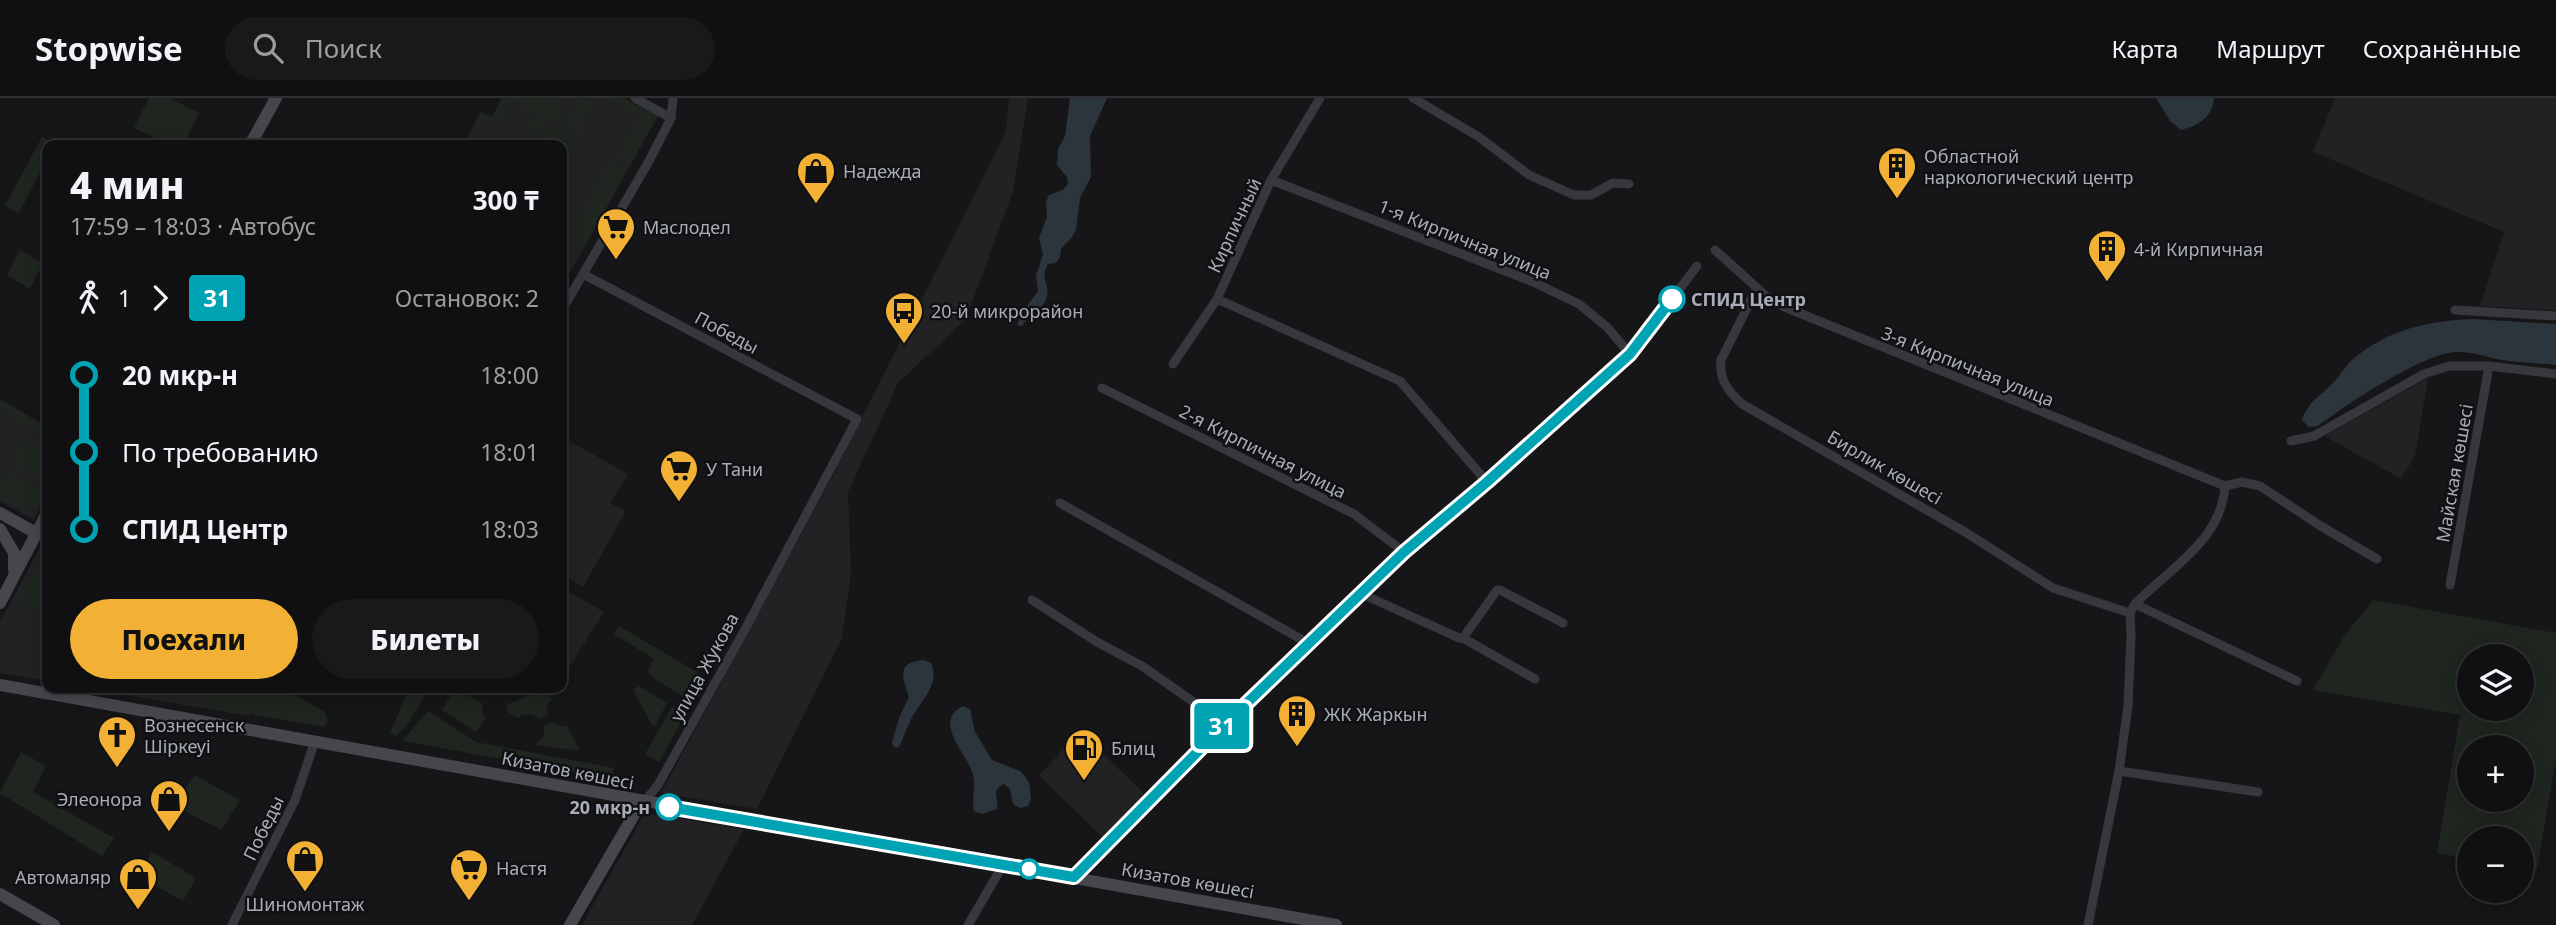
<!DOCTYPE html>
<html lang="ru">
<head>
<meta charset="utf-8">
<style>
  :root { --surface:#101012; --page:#19191b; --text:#f1f3f6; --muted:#9c9d9f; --line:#303032; --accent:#f2b134 }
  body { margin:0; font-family:"Noto Sans",sans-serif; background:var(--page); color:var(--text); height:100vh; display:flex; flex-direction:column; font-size:26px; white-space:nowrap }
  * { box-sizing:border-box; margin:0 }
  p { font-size:23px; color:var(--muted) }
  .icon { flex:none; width:38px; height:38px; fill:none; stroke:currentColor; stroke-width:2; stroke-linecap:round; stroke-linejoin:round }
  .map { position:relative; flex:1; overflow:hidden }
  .panel { position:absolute; left:42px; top:42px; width:525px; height:553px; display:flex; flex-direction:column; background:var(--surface); border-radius:14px; box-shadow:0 4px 18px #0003,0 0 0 2px var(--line) }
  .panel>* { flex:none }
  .badge { padding:0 14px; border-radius:5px; font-size:24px; line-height:46px }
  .buttons { position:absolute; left:2457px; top:546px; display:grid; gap:14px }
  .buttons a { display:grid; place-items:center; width:77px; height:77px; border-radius:50%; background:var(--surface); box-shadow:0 4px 18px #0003,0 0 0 2px var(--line); font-size:35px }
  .map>.badge { position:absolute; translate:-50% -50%; box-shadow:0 0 0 4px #fff }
  .legs { display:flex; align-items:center; gap:10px; height:77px; padding:0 28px; font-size:23px }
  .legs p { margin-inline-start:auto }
  .headline { display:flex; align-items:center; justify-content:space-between; height:119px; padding:0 28px }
  h1 { font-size:38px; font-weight:800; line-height:52px }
  .cta { display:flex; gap:14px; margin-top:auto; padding:14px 28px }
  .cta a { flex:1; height:80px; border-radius:42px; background:var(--accent); color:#111; font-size:28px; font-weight:800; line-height:80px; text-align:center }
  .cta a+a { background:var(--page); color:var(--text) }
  ul { padding:0 28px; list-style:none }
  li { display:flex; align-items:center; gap:24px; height:77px; font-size:26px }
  li i { display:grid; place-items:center; width:10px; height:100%; margin:0 9px; background:currentColor }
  li i::after { content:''; width:18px; height:18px; margin:-9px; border:5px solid; border-radius:50%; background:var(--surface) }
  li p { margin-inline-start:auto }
  li:first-child i { background:linear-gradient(#0000 50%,currentColor 0) }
  li:last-child i { background:linear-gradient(currentColor 50%,#0000 0) }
  header { display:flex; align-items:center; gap:42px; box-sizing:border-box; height:98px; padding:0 35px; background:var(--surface); border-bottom:2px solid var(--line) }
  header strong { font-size:33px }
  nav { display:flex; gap:38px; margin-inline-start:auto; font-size:24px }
  .search { width:490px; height:63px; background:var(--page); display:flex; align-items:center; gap:18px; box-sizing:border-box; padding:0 24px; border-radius:38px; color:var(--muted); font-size:26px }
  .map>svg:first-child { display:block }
  .built { fill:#222225 }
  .green { fill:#1e261f; fill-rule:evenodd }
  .water { fill:#2c353c }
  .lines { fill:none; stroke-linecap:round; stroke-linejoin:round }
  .street { stroke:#37383d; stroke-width:9 }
  .secondary { stroke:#45474d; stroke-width:12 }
  .line-1-casing { stroke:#fff; stroke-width:16 }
  .line-1 { stroke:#00a3b4; stroke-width:10 }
  .stop-1-dot { fill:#fff; stroke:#00a3b4; stroke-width:3.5 }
  .labels { text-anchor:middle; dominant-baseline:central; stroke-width:5; stroke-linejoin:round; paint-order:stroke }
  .poi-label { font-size:18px; fill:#a8adb8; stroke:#111113; text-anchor:start }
  .street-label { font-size:18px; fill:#a8adb8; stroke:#111113 }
  .stop-label { font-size:18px; font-weight:bold; fill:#a8adb8; stroke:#111113; text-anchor:start }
</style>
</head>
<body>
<header>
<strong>Stopwise</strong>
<div class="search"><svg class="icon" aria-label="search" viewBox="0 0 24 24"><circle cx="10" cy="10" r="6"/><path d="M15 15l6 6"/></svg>Поиск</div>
<nav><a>Карта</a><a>Маршрут</a><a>Сохранённые</a></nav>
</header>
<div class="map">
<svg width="2556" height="827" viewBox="0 0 2556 827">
  <rect width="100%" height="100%" fill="#161618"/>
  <g class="built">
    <polygon points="502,0 623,0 658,18 562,189 562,47 463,47 481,14 492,19"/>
    <polygon points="1009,0 1028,0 1013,93 966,221 898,285 848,394 851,475 842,540 757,711 661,695 828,387 1006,34"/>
    <polygon points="2335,0 2556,0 2556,212 2480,208 2504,134 2313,54"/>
    <polygon points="2428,280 2415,358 2401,381 2325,338"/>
    <polygon points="0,301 47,329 47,397 34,422 0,403"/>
    <polygon points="562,339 628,376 610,405 626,413 583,489 562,477"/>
    <polygon points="47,437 47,583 0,575 0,524"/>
    <polygon points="562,490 604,514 568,571 562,568"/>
    <polygon points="84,590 263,590 249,618"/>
    <polygon points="1080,634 1146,697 1104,741 1039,677"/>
    <polygon points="645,715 744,731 692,827 582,827"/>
  </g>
  <g class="green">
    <polygon points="149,0 170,0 199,15 183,47 169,47 134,30"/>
    <path d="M502,0H556C560,12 569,6 558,24L552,25L511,3L498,25L484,19L475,37L468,39L481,14L492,19Z"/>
    <polygon points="579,0 594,2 577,34 585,38 583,42 564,31 563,28"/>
    <polygon points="606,0 623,0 658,18 629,68 619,63 618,58 639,18"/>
    <polygon points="530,19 553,31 555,36 558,35 575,43 579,50 577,56 524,27"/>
    <polygon points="42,39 55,46 47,47 47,61 19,115 5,108"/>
    <polygon points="608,66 616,66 627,72 581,154 567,146"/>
    <polygon points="20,152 43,165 30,191 7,177"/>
    <path d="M0,301L47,329V341C32,332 0,321 0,301Z"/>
    <polygon points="33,342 47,351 47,384 19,370 14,357 21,344"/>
    <polygon points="15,376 41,391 43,397 34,413 21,412 0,400 1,378"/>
    <polygon points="36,469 47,475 45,483 47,485 47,500 45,499 37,514 17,503"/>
    <path d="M2373,502L2556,535V660L2537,772L2522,769V740H2469V761L2437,755L2460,617L2313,592L2344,538ZM2469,558H2522V611H2469ZM2469,649H2522V702H2469Z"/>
    <polygon points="619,528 702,577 688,602 649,577 648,572 654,561 614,536"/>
    <polygon points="639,588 667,605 654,630 633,592"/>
    <polygon points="213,590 240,595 241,590 282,590 325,614 328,624 323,629 207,608"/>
    <polygon points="409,590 429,590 408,626 396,638 390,635"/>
    <polygon points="456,590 483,606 482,614 485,620 476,634 442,612"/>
    <polygon points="544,590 552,601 546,608 548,616 540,621 532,616 522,617 518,620 507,614 507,607"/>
    <polygon points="672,609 682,615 683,620 659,664 645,656"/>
    <polygon points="428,613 476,644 614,670 612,681 402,643"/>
    <polygon points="552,624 559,628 567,628 580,653 536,647 544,638 544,629"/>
    <polygon points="21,654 46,668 33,694 114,740 102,758 0,695"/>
    <polygon points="194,677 240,702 221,732 175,708"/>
    <polygon points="152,754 196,780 183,803 139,779"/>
  </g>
  <g class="water">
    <path d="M1070,0H1107L1090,38L1091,79L1080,100L1076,132L1072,139L1061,151L1060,159L1056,165L1048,166C1039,181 1050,185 1047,198C1043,213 1030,216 1022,228L1017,227L1024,212L1038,193L1036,178L1043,156L1039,140L1047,119L1046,104L1049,97L1063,92L1068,86L1067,79L1057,67L1058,51L1065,38Z"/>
    <path d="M2156,0H2214C2212,20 2199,27 2181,32L2170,23Z"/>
    <path d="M2473,221L2556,226V267C2538,265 2520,265 2502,262C2487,259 2471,253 2455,254C2420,257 2347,306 2318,328L2309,329L2302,322C2309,303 2319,299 2332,286C2340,278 2345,268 2353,261C2389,231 2428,223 2473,221Z"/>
    <path d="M924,562L931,565C941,586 920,604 911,621C907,629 904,638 900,647L898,650L894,649L892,645L899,620L909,599C903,580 895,564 924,562Z"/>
    <path d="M963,608L970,611L975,634L992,662L1020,673L1025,678L1029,685L1031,701L1028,708L1020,710L1013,706L1010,691L1004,686C990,693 999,699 997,711L982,716L974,713C971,700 977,687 972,674C966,655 932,623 963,608Z"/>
  </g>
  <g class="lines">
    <g class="street">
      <polyline points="635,0 671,20"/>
      <polyline points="1413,0 1479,39 1529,77 1574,97 1591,97 1613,85 1629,86"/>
      <polyline points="1271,82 1531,183 1579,206 1607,229 1630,256"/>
      <polyline points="1715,152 1766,198 1782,208 2225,388 2242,384 2260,388 2319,427 2377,461"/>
      <polyline points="583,176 857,321 743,535 658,687 644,704"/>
      <path d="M1757,190L1721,262C1719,282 1728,293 1742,306L1965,434L2053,490L2130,515"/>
      <polyline points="1217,201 1400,283 1487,384"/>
      <polyline points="562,212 648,65 671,20 673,0"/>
      <polyline points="2455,212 2556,218"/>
      <polyline points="1173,266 1217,201 1271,82 1320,0"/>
      <polyline points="1102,290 1354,416 1404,454"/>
      <polyline points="2291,343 2314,338 2424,276 2449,268 2489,268 2556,276"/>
      <polyline points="1060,405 1308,545"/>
      <polyline points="2450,487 2489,268"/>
      <polyline points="1360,495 1459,540 1463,540 1497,492 1500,492 1563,525"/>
      <polyline points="1032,502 1097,544 1142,568 1225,626"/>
      <polyline points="2135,506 2297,583"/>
      <polyline points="1463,540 1535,581"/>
      <polyline points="2119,673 2258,694"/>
      <polyline points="1074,779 1225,626 1404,454 1487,384 1630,256 1697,168"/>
      <polyline points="232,827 295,702 315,643"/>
      <polyline points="968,827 1003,767"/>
      <path d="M2088,827L2119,673L2128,608L2131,538L2130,515L2135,506C2169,471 2222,442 2225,388"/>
    </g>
    <g class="secondary">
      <polyline points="250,47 276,0"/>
      <polyline points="0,415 36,435"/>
      <polyline points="0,431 14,455 14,472"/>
      <polyline points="0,505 47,415"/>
      <polyline points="0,587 1336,827"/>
      <polyline points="0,796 54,827"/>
      <polyline points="570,827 635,715 644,704"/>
    </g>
  </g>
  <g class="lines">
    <defs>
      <polyline id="line-1" points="669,709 1074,779 1225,626 1404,454 1487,384 1630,256 1672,201"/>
    </defs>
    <use href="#line-1" class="line-1-casing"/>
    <use href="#line-1" class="line-1"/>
  </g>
  <defs>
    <symbol id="building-pin" viewBox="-11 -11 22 30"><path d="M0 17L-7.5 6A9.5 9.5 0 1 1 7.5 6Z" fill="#f2b134" stroke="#111113"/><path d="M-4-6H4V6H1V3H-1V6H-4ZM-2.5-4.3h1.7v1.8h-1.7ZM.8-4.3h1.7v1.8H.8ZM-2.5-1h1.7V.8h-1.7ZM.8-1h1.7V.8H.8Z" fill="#111"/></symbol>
    <symbol id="shop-pin" viewBox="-11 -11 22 30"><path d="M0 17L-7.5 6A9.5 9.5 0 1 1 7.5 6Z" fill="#f2b134" stroke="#111113"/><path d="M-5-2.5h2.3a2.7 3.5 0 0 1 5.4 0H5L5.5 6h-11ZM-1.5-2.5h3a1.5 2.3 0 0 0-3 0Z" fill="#111"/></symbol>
    <symbol id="supermarket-pin" viewBox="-11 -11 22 30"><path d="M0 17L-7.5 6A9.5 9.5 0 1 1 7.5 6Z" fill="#f2b134" stroke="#111113"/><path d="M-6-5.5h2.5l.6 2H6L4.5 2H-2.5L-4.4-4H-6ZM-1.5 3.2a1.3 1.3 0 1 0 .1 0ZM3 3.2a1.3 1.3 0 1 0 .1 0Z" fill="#111"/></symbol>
    <symbol id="bus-pin" viewBox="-11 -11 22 30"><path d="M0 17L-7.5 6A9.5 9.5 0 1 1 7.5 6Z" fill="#f2b134" stroke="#111113"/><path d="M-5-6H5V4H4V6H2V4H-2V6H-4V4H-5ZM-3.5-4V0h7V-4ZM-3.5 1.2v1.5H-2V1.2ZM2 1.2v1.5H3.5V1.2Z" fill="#111"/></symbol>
    <symbol id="church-pin" viewBox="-11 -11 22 30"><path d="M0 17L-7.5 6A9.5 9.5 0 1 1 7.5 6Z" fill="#f2b134" stroke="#111113"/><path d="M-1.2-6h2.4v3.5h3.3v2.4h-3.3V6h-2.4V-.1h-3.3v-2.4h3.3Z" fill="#111"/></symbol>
    <symbol id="fuel-pin" viewBox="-11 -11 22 30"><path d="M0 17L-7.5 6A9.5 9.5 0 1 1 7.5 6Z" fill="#f2b134" stroke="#111113"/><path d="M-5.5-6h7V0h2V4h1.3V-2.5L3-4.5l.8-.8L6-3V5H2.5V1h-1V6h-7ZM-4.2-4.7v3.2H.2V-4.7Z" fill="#111"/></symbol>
  </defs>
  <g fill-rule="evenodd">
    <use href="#building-pin" x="1875" y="46" width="44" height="60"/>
    <use href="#shop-pin" x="794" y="51" width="44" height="60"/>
    <use href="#supermarket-pin" x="594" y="107" width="44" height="60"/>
    <use href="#building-pin" x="2085" y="129" width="44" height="60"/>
    <use href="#bus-pin" x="882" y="191" width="44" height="60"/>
    <use href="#supermarket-pin" x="657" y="349" width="44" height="60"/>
    <use href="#building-pin" x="1275" y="594" width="44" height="60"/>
    <use href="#church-pin" x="95" y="615" width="44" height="60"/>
    <use href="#fuel-pin" x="1062" y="628" width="44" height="60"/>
    <use href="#shop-pin" x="147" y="679" width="44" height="60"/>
    <use href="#shop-pin" x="283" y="739" width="44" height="60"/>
    <use href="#supermarket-pin" x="447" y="748" width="44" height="60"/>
    <use href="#shop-pin" x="116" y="757" width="44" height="60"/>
  </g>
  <g class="stop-1-dot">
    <circle cx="1672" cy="201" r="12"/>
    <circle cx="669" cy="709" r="12"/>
    <circle cx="1029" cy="771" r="9"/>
  </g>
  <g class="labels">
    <g class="poi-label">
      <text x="1924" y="58">Областной<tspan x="1924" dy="21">наркологический центр</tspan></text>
      <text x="843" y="73">Надежда</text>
      <text x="643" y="129">Маслодел</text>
      <text x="2134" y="151">4-й Кирпичная</text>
      <text x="931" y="213">20-й микрорайон</text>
      <text x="706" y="371">У Тани</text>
      <text x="1324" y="616">ЖК Жаркын</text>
      <text x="144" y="627">Вознесенск<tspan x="144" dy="21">Шіркеуі</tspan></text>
      <text x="1111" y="650">Блиц</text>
      <text x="142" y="701" text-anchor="end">Элеонора</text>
      <text x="496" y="770">Настя</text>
      <text x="111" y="779" text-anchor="end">Автомаляр</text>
      <text x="305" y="806" text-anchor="middle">Шиномонтаж</text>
    </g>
    <g class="street-label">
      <text transform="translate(1234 127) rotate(-65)">Кирпичный</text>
      <text transform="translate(1465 141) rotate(22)">1-я Кирпичная улица</text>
      <text transform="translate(727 234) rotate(28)">Победы</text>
      <text transform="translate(1968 268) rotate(22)">3-я Кирпичная улица</text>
      <text transform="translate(1263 353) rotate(27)">2-я Кирпичная улица</text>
      <text transform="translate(1885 369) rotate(30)">Бирлик көшесі</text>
      <text transform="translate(2454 375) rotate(-80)">Майская көшесі</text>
      <text transform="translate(704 569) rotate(-61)">улица Жукова</text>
      <text transform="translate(568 672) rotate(11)">Кизатов көшесі</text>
      <text transform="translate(263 730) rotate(-64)">Победы</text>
      <text transform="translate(1188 782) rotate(10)">Кизатов көшесі</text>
    </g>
    <g class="stop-label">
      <text x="1691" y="201">СПИД Центр</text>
      <text x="650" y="709" text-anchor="end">20 мкр-н</text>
    </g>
  </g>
</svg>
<div class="buttons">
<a><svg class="icon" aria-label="layers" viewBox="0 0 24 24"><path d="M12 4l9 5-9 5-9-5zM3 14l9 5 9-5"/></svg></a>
<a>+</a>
<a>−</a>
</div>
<b class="badge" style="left:1222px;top:628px;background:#00a3b4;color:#fff">31</b>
<section class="panel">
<div class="headline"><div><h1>4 мин</h1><p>17:59 – 18:03 · Автобус</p></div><b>300 ₸</b></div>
<div class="legs"><svg class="icon" aria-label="walk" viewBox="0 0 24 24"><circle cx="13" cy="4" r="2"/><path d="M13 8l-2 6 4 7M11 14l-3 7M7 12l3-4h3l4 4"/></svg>1<svg class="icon" aria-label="forward" viewBox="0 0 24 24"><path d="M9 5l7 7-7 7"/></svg><b class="badge" style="background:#00a3b4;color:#fff">31</b><p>Остановок: 2</p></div>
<ul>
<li><i style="color:#00a3b4"></i><b>20 мкр-н</b><p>18:00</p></li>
<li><i style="color:#00a3b4"></i><span>По требованию</span><p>18:01</p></li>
<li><i style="color:#00a3b4"></i><b>СПИД Центр</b><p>18:03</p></li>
</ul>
<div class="cta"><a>Поехали</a><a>Билеты</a></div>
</section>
</div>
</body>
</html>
